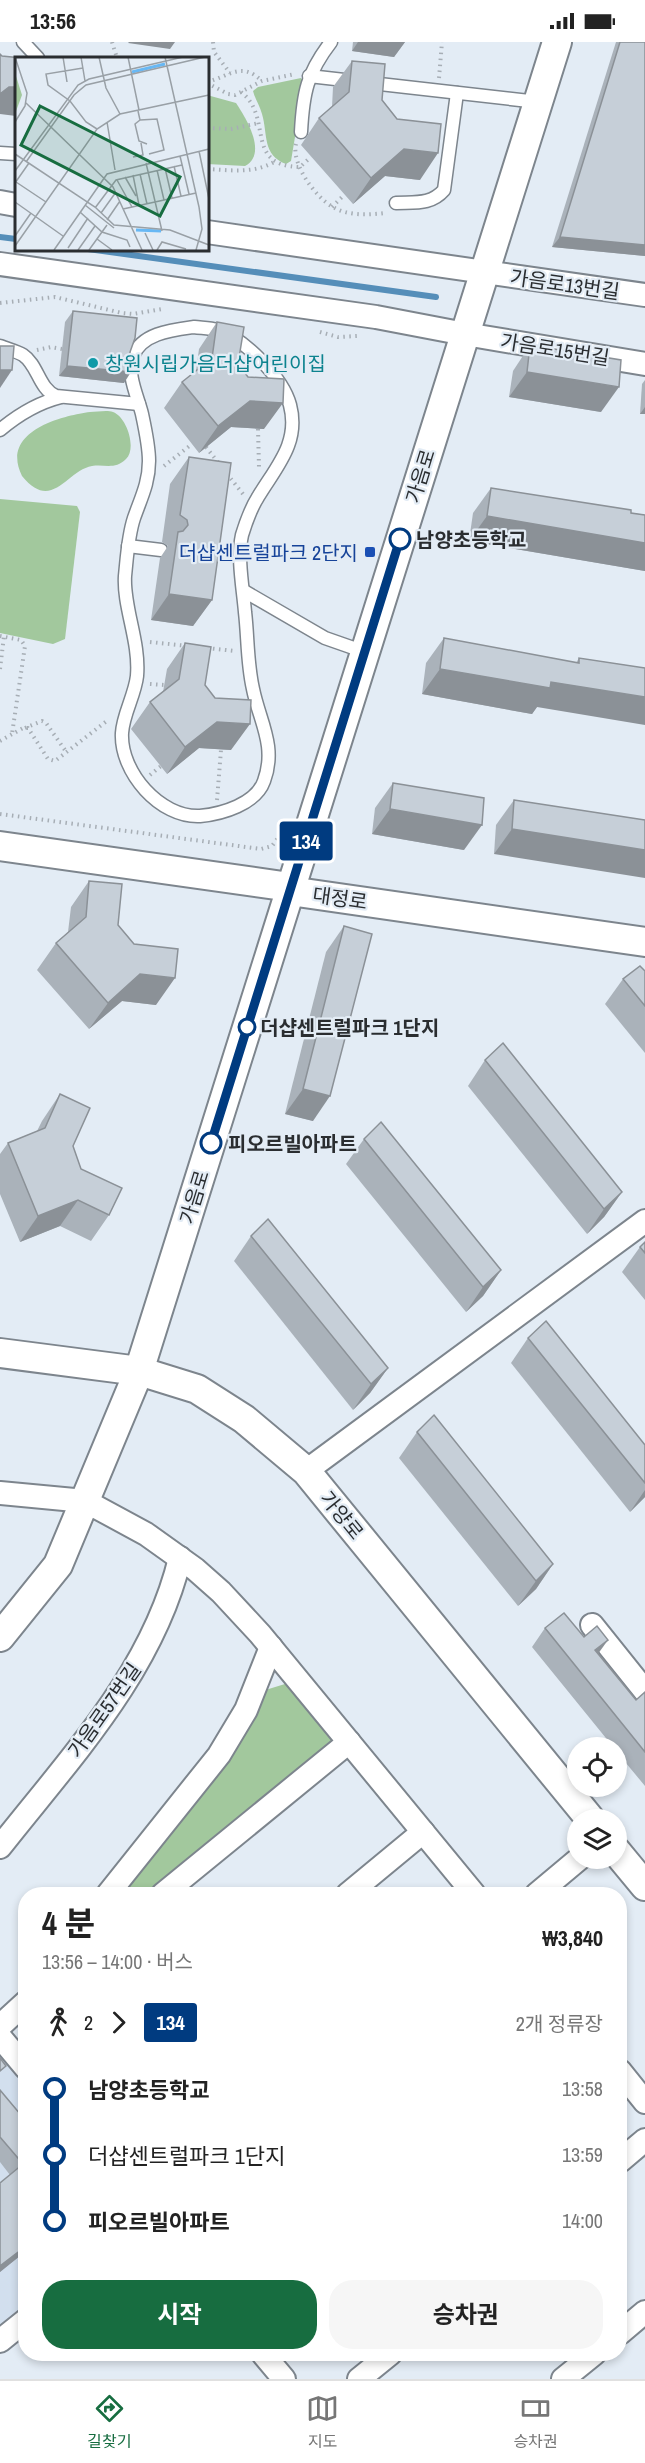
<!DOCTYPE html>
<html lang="ko">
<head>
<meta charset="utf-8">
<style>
  :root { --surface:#fff; --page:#f6f6f6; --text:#222; --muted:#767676; --line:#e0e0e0; --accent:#176d40 }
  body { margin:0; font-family:"Archivo Narrow","Noto Sans KR",sans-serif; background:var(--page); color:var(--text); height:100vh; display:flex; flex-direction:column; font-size:22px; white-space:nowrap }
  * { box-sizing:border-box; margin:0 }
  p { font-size:20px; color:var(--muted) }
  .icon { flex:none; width:33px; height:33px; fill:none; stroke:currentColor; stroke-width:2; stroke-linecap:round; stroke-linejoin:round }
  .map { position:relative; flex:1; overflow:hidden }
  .drawer { position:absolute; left:18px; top:1845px; width:609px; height:474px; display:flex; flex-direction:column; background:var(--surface); border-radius:24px; box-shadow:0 3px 9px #0003 }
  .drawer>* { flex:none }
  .badge { padding:0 12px; border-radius:4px; font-size:21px; line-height:39px }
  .tools { position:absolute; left:567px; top:1695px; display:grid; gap:12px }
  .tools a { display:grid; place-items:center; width:60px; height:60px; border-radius:50%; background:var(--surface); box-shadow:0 3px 9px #0003; font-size:30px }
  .map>.badge { position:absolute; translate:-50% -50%; box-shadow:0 0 0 3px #fff }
  .legs { display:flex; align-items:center; gap:9px; height:66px; padding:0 24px; font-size:20px }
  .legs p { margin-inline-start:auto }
  .headline { display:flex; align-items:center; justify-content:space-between; height:102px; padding:0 24px }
  h1 { font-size:33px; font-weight:700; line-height:45px }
  .cta { display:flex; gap:12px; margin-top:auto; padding:12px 24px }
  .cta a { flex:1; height:69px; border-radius:24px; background:var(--accent); color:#fff; font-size:24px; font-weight:700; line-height:69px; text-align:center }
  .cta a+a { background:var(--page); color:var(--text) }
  ul { padding:0 24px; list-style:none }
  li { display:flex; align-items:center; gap:21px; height:66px; font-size:22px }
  li i { display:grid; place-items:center; width:9px; height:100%; margin:0 8px; background:currentColor }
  li i::after { content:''; width:15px; height:15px; margin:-8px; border:4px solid; border-radius:50%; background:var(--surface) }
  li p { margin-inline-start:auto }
  li:first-child i { background:linear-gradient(#0000 50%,currentColor 0) }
  li:last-child i { background:linear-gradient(currentColor 50%,#0000 0) }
  .status { display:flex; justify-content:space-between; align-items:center; height:42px; padding:0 30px; background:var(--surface); direction:ltr }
  .status svg { height:16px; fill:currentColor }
  .tab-bar { display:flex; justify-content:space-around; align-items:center; height:84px; border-top:2px solid var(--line); background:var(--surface); font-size:16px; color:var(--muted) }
  .tab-bar a { display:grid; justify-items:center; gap:3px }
  .tab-bar .selected { color:var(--accent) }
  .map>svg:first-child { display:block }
  .built { fill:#d2dfee }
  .green { fill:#a2c89d }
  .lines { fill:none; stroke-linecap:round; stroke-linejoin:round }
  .stream { stroke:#558eb9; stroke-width:6 }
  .service-casing { stroke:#7d858d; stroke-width:15 }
  .minor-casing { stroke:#7d858d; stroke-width:26 }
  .tertiary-casing { stroke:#7d858d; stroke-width:32 }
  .path { stroke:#a7aeb5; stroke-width:4; stroke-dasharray:1.5 4.5; stroke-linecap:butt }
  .service { stroke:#fff; stroke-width:12 }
  .minor { stroke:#fff; stroke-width:22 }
  .tertiary { stroke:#fff; stroke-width:28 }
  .wall { fill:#aab2ba }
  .shaded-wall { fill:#8b9197 }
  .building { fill:#c6cfd8; stroke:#8b9197; stroke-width:1.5 }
  .line-1-casing { stroke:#fff; stroke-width:14 }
  .line-1 { stroke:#003b80; stroke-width:9 }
  .culture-dot { fill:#0f9aa8; stroke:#e3ecf5; stroke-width:2 }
  .stop-1-dot { fill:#fff; stroke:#003b80; stroke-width:3 }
  .transit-dot { fill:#1a4fb4; stroke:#e3ecf5; stroke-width:2 }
  .labels { text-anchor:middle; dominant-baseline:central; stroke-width:4.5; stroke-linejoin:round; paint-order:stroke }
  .street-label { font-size:20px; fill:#2a2d30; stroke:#e3ecf5 }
  .culture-label { font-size:20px; fill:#0d838f; stroke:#e3ecf5; text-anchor:start }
  .stop-label { font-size:20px; font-weight:bold; fill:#2a2d30; stroke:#e3ecf5; text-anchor:start }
  .transit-label { font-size:20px; fill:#164399; stroke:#e3ecf5; text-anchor:end }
  .inset-river { fill:none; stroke:#68b8f4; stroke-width:3 }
  .inset-road { fill:none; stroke:#99a0a6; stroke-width:1.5 }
  .view { fill:#176d40; fill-opacity:0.15; stroke:#176d40; stroke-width:3 }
  .inset-edge { fill:none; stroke:#2a2d30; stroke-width:3 }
</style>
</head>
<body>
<div class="status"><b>13:56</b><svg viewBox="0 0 49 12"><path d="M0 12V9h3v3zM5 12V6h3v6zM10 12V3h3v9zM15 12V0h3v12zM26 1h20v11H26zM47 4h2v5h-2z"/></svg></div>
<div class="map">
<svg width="645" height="2337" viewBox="0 0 645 2337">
  <rect width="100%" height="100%" fill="#e3ecf5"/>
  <polygon class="built" points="0,2012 26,2042 25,2266 0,2287"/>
  <g class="green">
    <path d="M301,36L304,41L291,119L286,122C262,113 268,92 262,72C260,64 255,57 253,49L258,45Z"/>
    <path d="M207,53L236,61C246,76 268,112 245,124L207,122Z"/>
    <path d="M90,370C97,370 107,368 113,370C127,375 137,407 126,417C115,428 105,422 92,424C67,428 52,471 22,434C0,390 60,374 90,370Z"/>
    <polygon points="0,457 77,464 80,470 65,597 53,602 0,591"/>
    <polygon points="298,1638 349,1700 163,1852 122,1852 252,1652"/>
  </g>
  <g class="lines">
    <g class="stream">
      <polyline points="0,195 16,197"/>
      <polyline points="88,207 436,255"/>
    </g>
    <defs>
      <g id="service">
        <polyline points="23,0 38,16"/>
        <polyline points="309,34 538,60"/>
        <path d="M301,90C303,51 307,31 331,0"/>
        <polyline points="0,111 16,112"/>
        <path d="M396,161C415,160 431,163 444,148L457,51"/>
        <path d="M194,285C201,286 210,286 217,288C244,296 283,336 290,363C300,401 276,425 258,455C251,466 246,480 242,493C237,516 243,546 245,570C248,595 247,621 253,647C259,678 277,704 264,739C256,762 222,772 200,774C160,776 120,730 122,691C123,672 135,653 137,634C140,599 123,565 125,534C127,515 128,494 134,476C141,456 149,441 149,419C149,404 145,386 142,372C138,355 126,332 133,314C142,291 172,288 194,285Z"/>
        <path d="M0,304C7,307 16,309 23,313C38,323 39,347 56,354L139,362"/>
        <path d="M0,388C19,372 37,361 61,355"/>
        <polyline points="128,504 161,508"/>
        <polyline points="244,549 325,596 365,610"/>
      </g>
      <g id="minor">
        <polyline points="0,160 16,163"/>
        <polyline points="207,190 645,253"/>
        <polyline points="0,222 376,275 465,292 645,322"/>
        <polyline points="306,1429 645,1179"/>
        <polyline points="0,1451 85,1459 146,1492 195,1527 221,1550 260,1592 474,1852"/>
        <polyline points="592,1583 645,1649"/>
        <path d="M0,1805C70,1716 153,1629 180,1516"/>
        <polyline points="108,1852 219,1713 246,1668 271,1605"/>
        <polyline points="163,1852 349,1700"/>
        <polyline points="348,1852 423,1790"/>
        <polyline points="537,1852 580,1816"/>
        <polyline points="0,1984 26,1960"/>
        <polyline points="0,1995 26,2026"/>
        <polyline points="620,2029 645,2060"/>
        <polyline points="620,2119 645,2098"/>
        <polyline points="620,2291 645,2270"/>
        <polyline points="0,2299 26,2278"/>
        <polyline points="263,2312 284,2337"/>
        <polyline points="359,2337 390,2312"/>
        <polyline points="563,2337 594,2312"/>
      </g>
      <g id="tertiary">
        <polyline points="0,804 283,844 290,849 645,900"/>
        <polyline points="0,1311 139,1329 197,1347 244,1377 306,1429 591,1778"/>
        <polyline points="0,1595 58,1523 139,1329 557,0"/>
        <polyline points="616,1809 645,1844"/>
      </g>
    </defs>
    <use href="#service" class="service-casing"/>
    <use href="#minor" class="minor-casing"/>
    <use href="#tertiary" class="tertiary-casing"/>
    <g class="path">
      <polyline points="112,0 117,16"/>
      <polyline points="213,0 214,10 230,31"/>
      <polyline points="439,36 442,0"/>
      <path d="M207,40C230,34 241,19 262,39"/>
      <polyline points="207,41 228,52 235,53 262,39 295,32"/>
      <path d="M241,50C274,75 243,124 300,125L311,115"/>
      <polyline points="207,86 231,87 259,81"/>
      <path d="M296,102C291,122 316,156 333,165C348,174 368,173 385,171"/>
      <path d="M207,127C230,128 253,132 274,120"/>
      <polyline points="332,165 344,153"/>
      <polyline points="0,261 55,255 122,271 133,272 162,267"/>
      <polyline points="320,290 338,295 357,294"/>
      <polyline points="37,308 51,305 62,307"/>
      <polyline points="258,387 259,425"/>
      <polyline points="206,405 221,424"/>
      <polyline points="164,424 192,402"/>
      <polyline points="227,432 243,452"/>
      <polyline points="0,594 21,598 25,604 12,692"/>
      <polyline points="150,600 188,604"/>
      <polyline points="207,606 235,609"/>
      <polyline points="0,627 4,594"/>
      <polyline points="150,642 164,643"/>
      <polyline points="25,686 42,679 46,681 67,711"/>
      <polyline points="0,699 23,686 28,686 48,717 55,719 108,678"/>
      <polyline points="150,733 161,724"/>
      <polyline points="217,758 221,708"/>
      <polyline points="0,772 261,807 272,804 283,789"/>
    </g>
    <use href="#service" class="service"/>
    <use href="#minor" class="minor"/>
    <use href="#tertiary" class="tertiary"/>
  </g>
  <g class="wall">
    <polygon points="353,0 405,0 394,15 352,9"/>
    <polygon points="616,0 645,0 645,214 552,205"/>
    <polygon points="352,19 397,77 420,138 385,134 353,162 301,103 319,76 332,65 333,45"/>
    <polygon points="73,269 130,310 124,341 59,334 65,280"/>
    <polygon points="217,280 238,322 264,387 231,385 199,411 164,366 182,340 196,329 199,307"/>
    <polygon points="530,303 601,370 509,355 513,329"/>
    <polygon points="645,338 645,372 640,372 642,342"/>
    <polygon points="189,415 212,558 193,584 151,578 160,516 168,504 162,500 170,442"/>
    <polygon points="491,446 645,473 645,529 469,499 473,471"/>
    <polygon points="444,596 576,621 579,616 645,626 537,665 532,672 422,652 426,621"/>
    <polygon points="185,601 205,643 231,708 199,706 167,732 131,687 150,660 163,650 167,627"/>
    <polygon points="393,741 464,808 372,792 375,766"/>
    <polygon points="514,758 645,778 494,812 496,783"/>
    <polygon points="89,839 118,883 156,963 122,959 89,987 37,928 56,901 68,890 71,865"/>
    <polygon points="344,884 313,1079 285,1072 326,910"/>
    <polygon points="645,929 645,1011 605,962 623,937"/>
    <polygon points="485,1018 622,1150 604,1175 587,1192 468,1044"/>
    <polygon points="60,1052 73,1104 81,1127 109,1173 91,1199 60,1184 20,1200 0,1152 0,1112 8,1101 37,1089 42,1079"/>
    <polygon points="364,1097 501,1228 483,1254 466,1270 346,1122"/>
    <polygon points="251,1194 388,1326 370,1351 353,1368 234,1219"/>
    <polygon points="645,1200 645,1258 622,1230 640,1205"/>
    <polygon points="528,1296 645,1403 645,1455 630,1470 511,1321"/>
    <polygon points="417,1390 553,1522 536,1547 518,1564 399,1416"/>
    <polygon points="545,1586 584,1595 636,1658 645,1650 645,1744 616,1709 616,1706 614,1706 532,1605"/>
    <polygon points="0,2048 26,2079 26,2209 0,2230 0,2141 10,2133 0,2120"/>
  </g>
  <g class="shaded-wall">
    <polygon points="129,0 175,0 170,7 128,1"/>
    <polygon points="358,0 405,0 394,15 352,9"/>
    <polygon points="9,45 16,45 16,74 0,72 0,52"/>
    <polygon points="404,107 438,111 420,138 385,134 353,162 371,136"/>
    <polygon points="560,195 645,203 645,214 552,205"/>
    <polygon points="67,324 131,330 124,341 59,334"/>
    <polygon points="0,328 12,328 0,346"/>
    <polygon points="527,330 619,345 601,370 509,355"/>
    <polygon points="250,359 283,361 264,387 231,385 199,411 218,384"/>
    <polygon points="645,365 645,372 640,372"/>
    <polygon points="487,474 645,501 645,529 469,499"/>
    <polygon points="169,552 212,558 193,584 151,578"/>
    <polygon points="440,627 551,640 645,655 645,683 537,665 532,672 422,652"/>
    <polygon points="217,680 250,682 231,708 199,706 167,732 185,705"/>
    <polygon points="390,767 482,783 464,808 372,792"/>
    <polygon points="512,787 645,808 645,836 494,812"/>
    <polygon points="140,932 175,936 156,963 122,959 89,987 108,961"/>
    <polygon points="303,1047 330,1054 313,1079 285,1072"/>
    <polygon points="622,1150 604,1175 587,1192 604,1167"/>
    <polygon points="78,1158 60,1184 20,1200 38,1174"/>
    <polygon points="501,1228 483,1254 466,1270 483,1245"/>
    <polygon points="388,1326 370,1351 353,1368 371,1342"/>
    <polygon points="645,1448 645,1455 630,1470"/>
    <polygon points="553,1522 536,1547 518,1564 536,1539"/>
    <polygon points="608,1598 595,1616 595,1608"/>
    <polygon points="26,2204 26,2209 0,2230 0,2224"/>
  </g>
  <g class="building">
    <polygon points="620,0 645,0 645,203 560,195"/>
    <polygon points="0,12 2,14 22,16 16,16 16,45 9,45 0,52"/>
    <polygon points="352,19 385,22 382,58 397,77 441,82 438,111 404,107 371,136 319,76 349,50"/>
    <polygon points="73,269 137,276 135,296 130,310 131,330 67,324"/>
    <polygon points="217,280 244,285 238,322 248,335 284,337 283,361 250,359 218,384 182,340 212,316"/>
    <polygon points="530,303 621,318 619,345 527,330"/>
    <polygon points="0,304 14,304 12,328 0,328"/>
    <polygon points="189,415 231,421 212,558 169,552 178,490 183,489 188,483 187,478 180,473"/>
    <polygon points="491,446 631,468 631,471 645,473 645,501 487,474"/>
    <polygon points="444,596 579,621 579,616 645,626 645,655 551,640 550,646 440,627"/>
    <polygon points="185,601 211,605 205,643 215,656 251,658 250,682 217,680 185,705 150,660 179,637"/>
    <polygon points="393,741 484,756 482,783 390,767"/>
    <polygon points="514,758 645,778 645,808 512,787"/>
    <polygon points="89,839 122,842 118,883 134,902 178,907 175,936 140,932 108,961 56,901 86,875"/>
    <polygon points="344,884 372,892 330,1054 303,1047"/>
    <polygon points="640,924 645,929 645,964 623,937"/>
    <polygon points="503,1001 622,1150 604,1167 485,1018"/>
    <polygon points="60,1052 90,1066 73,1104 81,1127 122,1146 109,1173 78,1158 38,1174 8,1101 45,1086"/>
    <polygon points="381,1080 501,1228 483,1245 364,1097"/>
    <polygon points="268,1177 388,1326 371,1342 251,1194"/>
    <polygon points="645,1200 645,1211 640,1205"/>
    <polygon points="546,1279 645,1403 645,1441 528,1296"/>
    <polygon points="434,1373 553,1522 536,1539 417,1390"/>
    <polygon points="564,1571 584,1595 597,1584 608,1598 595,1608 636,1658 645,1650 645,1710 545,1586"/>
    <polygon points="0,2016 6,2024 0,2029"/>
    <polygon points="0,2048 26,2079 26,2204 0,2224 0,2141 23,2122 0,2095"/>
  </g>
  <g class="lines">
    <defs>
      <polyline id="line-1" points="211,1101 400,497"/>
    </defs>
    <use href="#line-1" class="line-1-casing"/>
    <use href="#line-1" class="line-1"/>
  </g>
  <circle class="culture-dot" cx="93" cy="321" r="6"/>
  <g class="stop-1-dot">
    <circle cx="400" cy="497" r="10"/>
    <circle cx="247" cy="985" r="8"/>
    <circle cx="211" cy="1101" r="10"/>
  </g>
  <rect class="transit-dot" x="364" y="504" width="12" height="12" rx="3"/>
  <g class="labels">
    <g class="street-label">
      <text transform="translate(565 242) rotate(8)">가음로13번길</text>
      <text transform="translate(555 307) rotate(9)">가음로15번길</text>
      <text transform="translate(420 434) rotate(-73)">가음로</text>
      <text transform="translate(340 856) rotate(8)">대정로</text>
      <text transform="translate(194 1155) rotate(-73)">가음로</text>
      <text transform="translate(342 1473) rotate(51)">가양로</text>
      <text transform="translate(104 1668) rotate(-55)">가음로57번길</text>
    </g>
    <g class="culture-label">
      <text x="105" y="321">창원시립가음더샵어린이집</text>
    </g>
    <g class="stop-label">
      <text x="416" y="497">남양초등학교</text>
      <text x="260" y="985">더샵센트럴파크 1단지</text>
      <text x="228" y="1101">피오르빌아파트</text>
    </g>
    <g class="transit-label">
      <text x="358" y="510">더샵센트럴파크 2단지</text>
    </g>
  </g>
  <g transform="translate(15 15)">
    <rect width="194" height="194" fill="#e3ecf5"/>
    <path d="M0,16L7,38L0,57Z" fill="#a2c89d"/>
    <path class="inset-river" d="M117,15L150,7M121,173L146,174"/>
    <path class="inset-road" d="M48,0L52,25M66,0L70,24M84,0L91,31L105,57M113,0L124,53M150,0L184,150L187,172L181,193M68,11L31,17L33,28L55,44L71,65L82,72M11,46L98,130L127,193M123,54L125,63L120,67L124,84L132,87M125,63L142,62L149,93L134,97M0,65L10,49L12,36L0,0M92,65L100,113M184,94L194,142M0,97L80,150L99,168L155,173L194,188M165,99L174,137M118,100L128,98L126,86M11,105L59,38L71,28L190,0M131,106L147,174M159,109L166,139M150,111L157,141M142,113L149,143M0,114L63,28L74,22L168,0M125,117L132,147M118,118L124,148M110,120L121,139M102,123L117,150M1,125L31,145M0,126L14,106M0,145L48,179M70,148L99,171M80,151L101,123L167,108M108,152L181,136M65,155L87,175L112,183L115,190M86,156L101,135M92,163L105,144M130,176L138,193M0,179L16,156M82,182L97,193M0,189L82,72L105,57L194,38M53,191L73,161M39,193L92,117L194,92M63,193L80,169M74,193L92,168M142,193L147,185L171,192"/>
    <path class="view" d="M25,49L165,120L145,159L6,88Z"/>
    <rect width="194" height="194" class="inset-edge"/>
  </g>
</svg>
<div class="tools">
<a><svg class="icon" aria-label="locate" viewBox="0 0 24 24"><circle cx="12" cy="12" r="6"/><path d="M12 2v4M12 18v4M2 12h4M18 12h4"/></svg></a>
<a><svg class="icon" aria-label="layers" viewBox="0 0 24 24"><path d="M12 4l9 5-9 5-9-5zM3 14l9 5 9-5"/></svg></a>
</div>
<b class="badge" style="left:306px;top:799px;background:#003b80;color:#fff">134</b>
<section class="drawer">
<div class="headline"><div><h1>4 분</h1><p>13:56 – 14:00 · 버스</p></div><b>₩3,840</b></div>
<div class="legs"><svg class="icon" aria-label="walk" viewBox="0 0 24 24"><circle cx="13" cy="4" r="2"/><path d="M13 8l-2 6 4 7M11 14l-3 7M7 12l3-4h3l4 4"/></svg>2<svg class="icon" aria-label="forward" viewBox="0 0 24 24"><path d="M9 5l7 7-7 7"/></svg><b class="badge" style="background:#003b80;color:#fff">134</b><p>2개 정류장</p></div>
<ul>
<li><i style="color:#003b80"></i><b>남양초등학교</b><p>13:58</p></li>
<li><i style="color:#003b80"></i><span>더샵센트럴파크 1단지</span><p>13:59</p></li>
<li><i style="color:#003b80"></i><b>피오르빌아파트</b><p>14:00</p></li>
</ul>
<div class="cta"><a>시작</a><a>승차권</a></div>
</section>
</div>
<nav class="tab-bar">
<a class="selected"><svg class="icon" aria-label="directions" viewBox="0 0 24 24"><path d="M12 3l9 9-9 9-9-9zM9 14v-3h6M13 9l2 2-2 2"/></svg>길찾기</a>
<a><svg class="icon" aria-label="map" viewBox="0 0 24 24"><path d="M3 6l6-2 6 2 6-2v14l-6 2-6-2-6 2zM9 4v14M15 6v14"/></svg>지도</a>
<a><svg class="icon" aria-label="tickets" viewBox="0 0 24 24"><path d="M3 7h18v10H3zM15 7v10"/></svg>승차권</a>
</nav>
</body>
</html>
